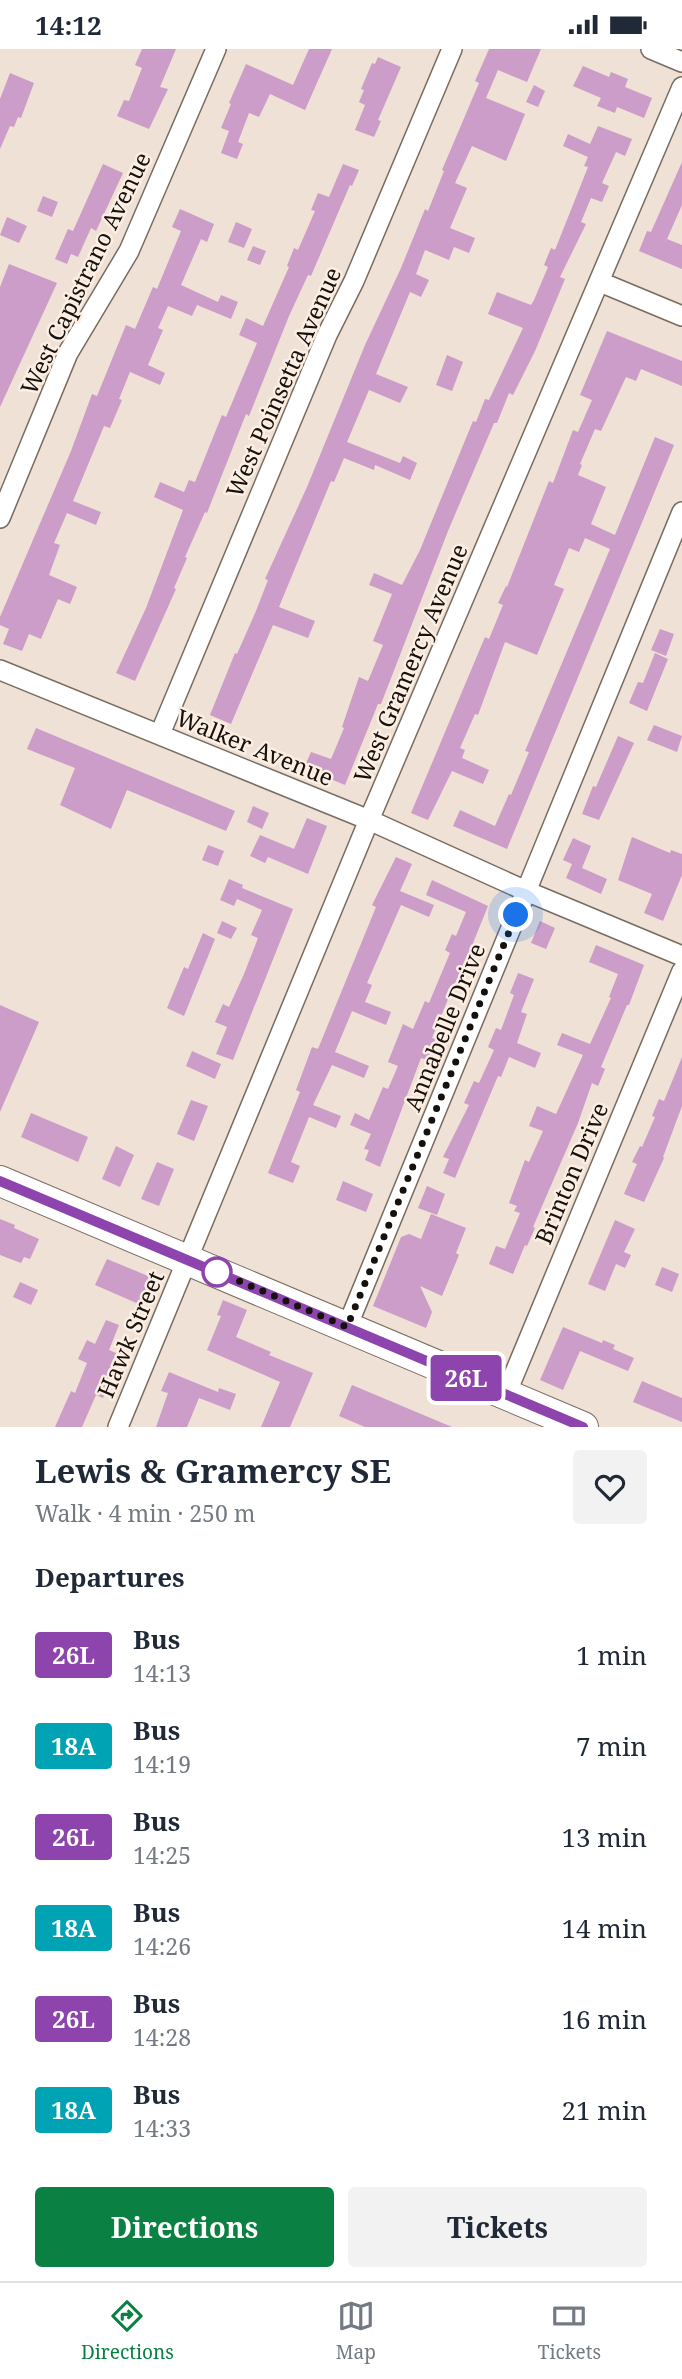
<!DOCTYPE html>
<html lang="en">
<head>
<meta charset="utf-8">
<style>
  :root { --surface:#fff; --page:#f2f2f3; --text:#1f2937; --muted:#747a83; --line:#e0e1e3; --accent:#0b8043 }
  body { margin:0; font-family:"Noto Serif",serif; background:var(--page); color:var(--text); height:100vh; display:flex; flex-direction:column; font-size:26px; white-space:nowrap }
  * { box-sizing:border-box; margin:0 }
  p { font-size:23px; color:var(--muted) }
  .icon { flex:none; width:38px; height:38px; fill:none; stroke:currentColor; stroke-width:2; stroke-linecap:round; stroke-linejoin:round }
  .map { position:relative; height:1378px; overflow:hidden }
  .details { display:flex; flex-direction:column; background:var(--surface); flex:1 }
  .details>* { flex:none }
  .badge { padding:0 14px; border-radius:5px; font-size:24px; line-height:46px }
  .you { position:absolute; width:35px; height:35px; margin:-18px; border:5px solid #fff; border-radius:50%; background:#1a73e8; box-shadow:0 0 0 10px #1a73e833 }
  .map>.badge { position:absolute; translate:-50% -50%; box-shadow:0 0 0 4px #fff }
  h2 { padding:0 35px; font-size:26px; line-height:63px }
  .round { display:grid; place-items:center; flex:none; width:74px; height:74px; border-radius:7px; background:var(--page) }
  .head { display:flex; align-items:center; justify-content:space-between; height:119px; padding:0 35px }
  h1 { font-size:33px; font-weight:700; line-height:52px }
  .action { display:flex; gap:14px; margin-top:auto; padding:14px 35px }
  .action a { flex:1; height:80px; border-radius:7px; background:var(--accent); color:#fff; font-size:28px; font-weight:700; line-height:80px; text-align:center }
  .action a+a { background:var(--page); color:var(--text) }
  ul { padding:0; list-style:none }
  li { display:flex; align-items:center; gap:21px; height:91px; padding:0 35px }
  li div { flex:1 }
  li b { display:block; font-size:26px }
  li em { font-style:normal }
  li .badge { min-width:77px; font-weight:700; text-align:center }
  .status { display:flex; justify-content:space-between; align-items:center; height:49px; padding:0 35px; background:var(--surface); direction:ltr }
  .status svg { height:19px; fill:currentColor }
  .dock { display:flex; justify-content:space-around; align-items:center; height:98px; border-top:2px solid var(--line); background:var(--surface); font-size:19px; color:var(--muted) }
  .dock a { display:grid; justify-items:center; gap:4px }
  .dock .active { color:var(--accent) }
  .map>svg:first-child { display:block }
  .building { fill:#cb9dc8 }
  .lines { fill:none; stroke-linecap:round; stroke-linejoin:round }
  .street-casing { stroke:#786c61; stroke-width:22 }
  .primary-casing { stroke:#786c61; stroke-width:32 }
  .street { stroke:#fff; stroke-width:19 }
  .primary { stroke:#fff; stroke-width:30 }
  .line-casing { stroke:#fff; stroke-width:16 }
  .line { stroke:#8e44ad; stroke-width:10 }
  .walk { stroke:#15110d; stroke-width:7; stroke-dasharray:0 12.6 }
  .stop-dot { fill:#fff; stroke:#8e44ad; stroke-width:3.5 }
  .labels { text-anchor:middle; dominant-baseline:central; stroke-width:5; stroke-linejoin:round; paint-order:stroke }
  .street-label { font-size:23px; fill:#15110d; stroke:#fceee2 }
</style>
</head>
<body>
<div class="status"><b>14:12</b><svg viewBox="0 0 49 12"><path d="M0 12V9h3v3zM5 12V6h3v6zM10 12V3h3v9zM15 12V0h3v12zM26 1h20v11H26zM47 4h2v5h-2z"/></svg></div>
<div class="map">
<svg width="682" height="1378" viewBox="0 0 682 1378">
  <rect width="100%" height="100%" fill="#efe1d5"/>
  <g class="building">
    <polygon points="142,0 176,0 160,38 168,40 149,80 117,67 124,51 129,52 142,19 135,16"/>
    <polygon points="309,0 332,0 305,61 270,45 259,68 249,64 238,93 243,95 237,110 221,104 229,82 221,79 231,55 229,54 246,15 293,36"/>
    <polygon points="489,0 541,0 527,33 498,21 486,49 525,65 506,112 472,97 455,134 467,139 450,179 475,189 469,204 454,198 449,211 425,201 416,225 429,231 421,248 410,243 376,325 408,338 400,354 369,341 347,393 400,414 403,407 417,414 410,431 375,416 374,421 344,409 334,433 331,432 279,558 315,572 308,589 273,576 231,675 210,666 235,604 237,605 256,562 268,531 265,530 307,438 365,296 401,219 425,160 428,162 444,122 442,121 479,34 475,32"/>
    <polygon points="378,8 401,18 378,71 381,72 374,88 355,81 365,56 359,53 364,41 361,40 372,14 375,15"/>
    <polygon points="583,17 609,28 611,23 628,30 625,38 652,49 644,69 617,58 615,64 597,57 601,49 573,37"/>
    <polygon points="10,24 34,34 21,69 18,68 14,78 10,77 0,100 0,50"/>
    <polygon points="534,36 545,42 538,58 526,53"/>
    <polygon points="598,77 632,90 625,107 616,103 602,134 609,137 602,153 591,149 581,173 586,175 560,228 565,230 535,302 513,346 509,344 497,374 494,374 448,482 381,655 378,655 345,736 304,719 311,703 331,710 344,679 342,678 359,628 368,632 383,596 373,592 392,545 369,536 374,524 402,536 420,501 473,372 476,373 485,350 489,351 523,279 488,265 497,243 531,256 534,251 548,218 544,216 551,199 555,201 588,118 584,117 588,108 563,97 568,85 590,95"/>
    <polygon points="682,113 682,156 667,190 682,196 682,220 639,202 647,182 651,183"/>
    <polygon points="103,115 123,124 96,182 91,179 78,208 71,205 67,215 55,210 68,180 73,182"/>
    <polygon points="343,115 359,121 352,137 350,136 311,227 308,226 289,267 249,367 246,365 207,464 205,463 185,508 187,509 174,539 176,540 135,632 116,624 146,559 183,461 154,448 160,433 184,443 189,431 195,433 222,366 226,368 257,294 239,286 246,269 263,277 289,218 287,217 294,199 298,201 315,162 311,161 318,144 329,148"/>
    <polygon points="43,147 58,153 52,168 37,162"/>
    <polygon points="180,160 214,175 207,193 201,190 181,236 218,253 221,246 238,253 231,270 197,256 192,267 168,257 158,279 163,281 148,316 165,324 160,336 130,323 119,350 122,351 110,379 104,377 73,452 101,463 96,476 67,464 54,494 60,496 49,526 77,538 70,555 58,550 41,590 29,585 22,602 3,595 9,580 0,576 0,568 71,402 92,345 97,347 126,276 135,280 153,238 157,240 181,182 172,178"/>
    <polygon points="7,168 27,177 19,194 0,186"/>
    <polygon points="236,173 252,180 244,199 228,193"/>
    <polygon points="253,197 266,202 260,216 247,211"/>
    <polygon points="9,215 57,234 0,358 0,238"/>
    <polygon points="607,282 682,312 682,337 641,320 636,332 626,328 601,382 595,380 580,415 582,416 578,426 606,438 591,475 615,486 655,388 674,396 507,800 453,777 460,761 495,777 509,745 511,746 529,703 525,702 610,500 585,489 579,503 569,499 554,536 564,540 537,606 505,593 478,666 475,665 460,699 465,701 462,709 489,721 483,735 452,722 428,771 411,764 485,588 489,590 503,556 498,554 506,537 507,538 549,432 553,434 573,381 578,383 592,351 580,346"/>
    <polygon points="447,306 463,313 452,342 436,336"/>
    <polygon points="660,580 674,585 666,607 651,601"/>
    <polygon points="655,604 668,610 647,662 629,654 638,633 643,634"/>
    <polygon points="654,676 682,687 677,703 647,691"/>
    <polygon points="36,679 235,762 226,782 127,741 111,780 60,756 75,719 27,700"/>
    <polygon points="618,687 634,694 599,771 582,765 593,737 596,738"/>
    <polygon points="253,757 269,764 262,780 247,773"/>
    <polygon points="307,769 327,777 308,825 268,808 265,814 250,807 260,786 294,800"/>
    <polygon points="632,788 670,804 671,801 682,805 682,826 663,872 644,864 652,845 618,831"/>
    <polygon points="573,789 591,797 582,819 607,830 601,845 566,829 572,815 563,811"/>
    <polygon points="208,796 224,802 218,817 202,811"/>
    <polygon points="396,808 412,815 400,842 434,856 429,868 401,856 367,934 372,936 365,953 391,963 386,976 352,962 335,1003 369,1017 364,1029 332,1016 313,1056 341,1067 336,1079 309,1068 291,1113 300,1117 293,1134 268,1124 300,1043 296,1041 312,998 318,1000 376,858 372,856"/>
    <polygon points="229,830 243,836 242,839 293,860 233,1011 216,1005 227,978 215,973 223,955 229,958 244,925 258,889 251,886 262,861 237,850 234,857 220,851"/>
    <polygon points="432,831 488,857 473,894 476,896 469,912 466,911 451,943 432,989 436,990 427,1011 421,1009 380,1118 365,1111 369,1101 364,1100 371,1085 350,1076 355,1064 369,1071 383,1038 388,1040 398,1017 388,1013 403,975 413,980 425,952 429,954 450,904 445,901 452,885 456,887 466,863 426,846"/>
    <polygon points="222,872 237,879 231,890 217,884"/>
    <polygon points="540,872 555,879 546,900 531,894"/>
    <polygon points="203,884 215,890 184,967 167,959 184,918 188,920"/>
    <polygon points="596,896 644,916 629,956 627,956 601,1018 605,1020 598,1037 592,1034 578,1074 533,1178 535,1179 527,1197 525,1196 513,1225 489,1215 496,1197 505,1200 520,1164 514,1162 517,1157 509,1154 525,1111 529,1113 543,1082 529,1077 537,1057 556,1065 583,1006 557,996 562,984 590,995 611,949 609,948 618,925 589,913"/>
    <polygon points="518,924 534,930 521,963 527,965 517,994 541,1004 535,1019 509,1008 501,1028 498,1027 455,1129 443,1124 449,1110 443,1108 469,1056 464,1054 474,1032 479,1034 494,1001 488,998 496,979 501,981 514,946 510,944"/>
    <polygon points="0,956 39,973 0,1063"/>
    <polygon points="192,1002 221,1015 215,1030 186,1017"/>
    <polygon points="682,1008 682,1057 663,1108 664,1109 644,1153 624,1145 637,1115 632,1113 640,1097 642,1098 655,1068 652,1067 659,1050 664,1052"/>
    <polygon points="191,1051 208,1057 194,1092 177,1085"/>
    <polygon points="31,1064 88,1088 78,1113 21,1088"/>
    <polygon points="116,1097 134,1106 120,1138 102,1130"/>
    <polygon points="157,1113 174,1120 159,1157 141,1150"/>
    <polygon points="343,1132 373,1145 366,1163 336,1151"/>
    <polygon points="427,1137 445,1145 437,1166 418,1159"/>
    <polygon points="431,1165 466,1179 456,1204 459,1206 442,1247 420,1237 432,1263 426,1279 373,1257 401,1188 409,1185 421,1190"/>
    <polygon points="0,1170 15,1176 14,1179 39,1190 30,1210 24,1208 21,1214 0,1206"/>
    <polygon points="615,1171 635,1180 624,1203 631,1206 625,1219 616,1215 605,1242 588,1235"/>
    <polygon points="107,1210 153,1229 141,1256 95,1236"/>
    <polygon points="662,1218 679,1225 672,1243 655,1236"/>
    <polygon points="20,1233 38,1241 31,1256 13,1248"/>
    <polygon points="223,1251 247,1261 236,1288 271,1303 269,1306 313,1324 290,1378 261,1378 280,1333 207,1301 221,1267 217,1266"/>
    <polygon points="106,1271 119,1276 109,1301 121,1306 103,1349 96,1346 82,1378 55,1378 71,1342 75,1344 87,1314 78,1310 87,1291 95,1295"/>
    <polygon points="563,1278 602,1294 603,1291 615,1296 613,1300 634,1309 628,1322 580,1302 563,1341 540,1331"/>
    <polygon points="169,1323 218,1343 219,1339 236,1345 230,1361 199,1349 187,1378 156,1378 168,1344 161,1342"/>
    <polygon points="642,1332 682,1349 682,1373 633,1353"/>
    <polygon points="352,1336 452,1378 365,1378 339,1367"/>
  </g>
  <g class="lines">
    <defs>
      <g id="street">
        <polyline points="651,0 682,13"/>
        <polyline points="600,233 682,267"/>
        <polyline points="0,469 68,304 129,202 216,0"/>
        <polyline points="0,621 369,771 526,842 682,907"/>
        <polyline points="160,685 327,286 354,232 452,0"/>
        <polyline points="347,1278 682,463"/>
        <polyline points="506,1345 682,922"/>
        <polyline points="118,1378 369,771 682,38"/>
      </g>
      <polyline id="primary" points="0,1132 583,1378"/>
    </defs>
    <use href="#street" class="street-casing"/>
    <use href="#primary" class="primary-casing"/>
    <use href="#street" class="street"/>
    <use href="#primary" class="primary"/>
  </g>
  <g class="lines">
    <defs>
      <polyline id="line" points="0,1132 583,1378"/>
    </defs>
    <use href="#line" class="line-casing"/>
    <use href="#line" class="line"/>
    <polyline class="walk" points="217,1223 211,1220 347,1278 516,866"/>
  </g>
  <circle class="stop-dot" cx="217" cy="1223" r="14"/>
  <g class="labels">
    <g class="street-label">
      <text transform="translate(85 224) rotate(-64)">West Capistrano Avenue</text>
      <text transform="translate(283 333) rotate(-66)">West Poinsetta Avenue</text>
      <text transform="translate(410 614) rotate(-67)">West Gramercy Avenue</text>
      <text transform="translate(255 698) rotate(22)">Walker Avenue</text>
      <text transform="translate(444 978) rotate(-68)">Annabelle Drive</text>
      <text transform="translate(571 1124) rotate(-67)">Brinton Drive</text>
      <text transform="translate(130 1285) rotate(-67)">Hawk Street</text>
    </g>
  </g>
</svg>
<div class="you" style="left:516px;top:866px"></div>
<b class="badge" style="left:466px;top:1329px;background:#8e44ad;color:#fff">26L</b>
</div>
<section class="details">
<div class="head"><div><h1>Lewis &amp; Gramercy SE</h1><p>Walk · 4 min · 250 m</p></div><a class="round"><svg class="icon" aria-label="heart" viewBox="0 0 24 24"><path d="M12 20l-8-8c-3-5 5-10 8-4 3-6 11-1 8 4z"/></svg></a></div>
<h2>Departures</h2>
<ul>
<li><span class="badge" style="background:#8e44ad;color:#fff">26L</span><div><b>Bus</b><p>14:13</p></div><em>1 min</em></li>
<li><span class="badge" style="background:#00a3b4;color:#fff">18A</span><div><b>Bus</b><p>14:19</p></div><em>7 min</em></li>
<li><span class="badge" style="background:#8e44ad;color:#fff">26L</span><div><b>Bus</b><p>14:25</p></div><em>13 min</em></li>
<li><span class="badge" style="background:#00a3b4;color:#fff">18A</span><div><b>Bus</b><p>14:26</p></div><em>14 min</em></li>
<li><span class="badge" style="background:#8e44ad;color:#fff">26L</span><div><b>Bus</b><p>14:28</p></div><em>16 min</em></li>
<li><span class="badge" style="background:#00a3b4;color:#fff">18A</span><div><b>Bus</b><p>14:33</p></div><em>21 min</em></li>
</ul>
<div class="action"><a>Directions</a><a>Tickets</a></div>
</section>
<nav class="dock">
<a class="active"><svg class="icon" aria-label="directions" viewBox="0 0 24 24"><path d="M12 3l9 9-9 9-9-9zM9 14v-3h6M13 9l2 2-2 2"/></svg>Directions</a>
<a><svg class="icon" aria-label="map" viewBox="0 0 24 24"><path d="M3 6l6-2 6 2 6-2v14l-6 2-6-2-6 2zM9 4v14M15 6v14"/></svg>Map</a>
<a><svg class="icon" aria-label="tickets" viewBox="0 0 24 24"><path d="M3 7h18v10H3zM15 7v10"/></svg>Tickets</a>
</nav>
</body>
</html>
